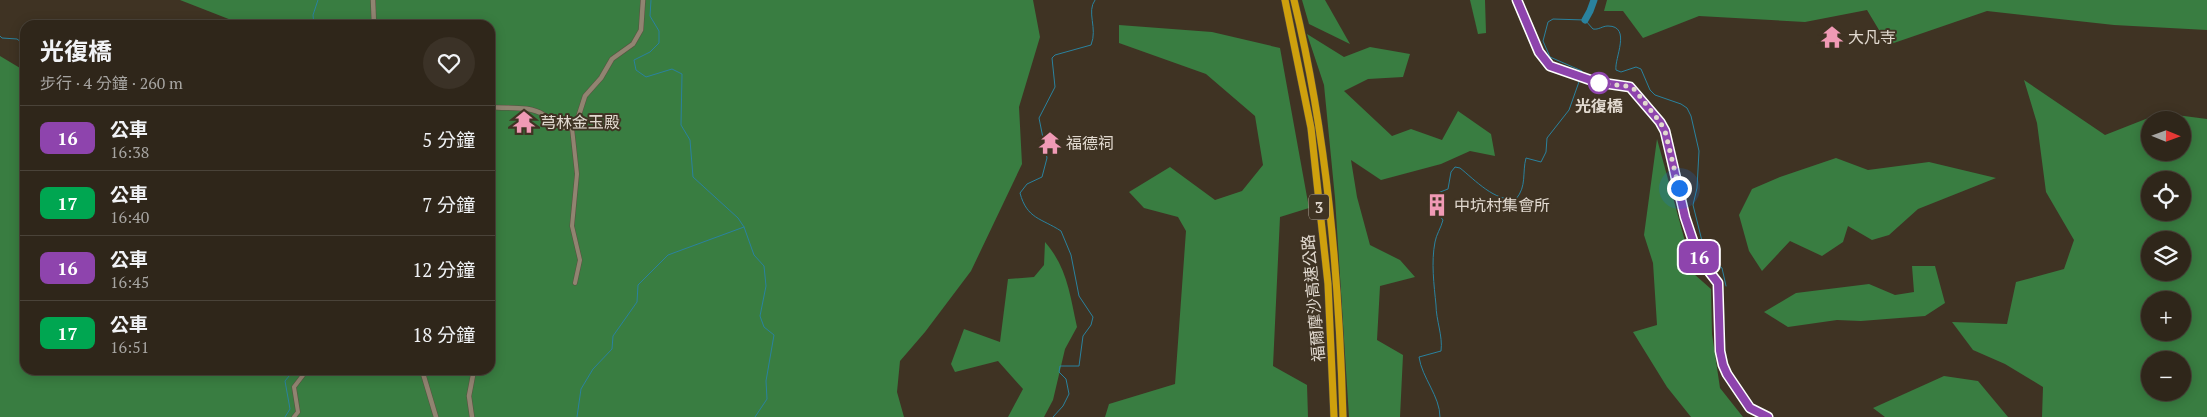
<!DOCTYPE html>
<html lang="zh-TW">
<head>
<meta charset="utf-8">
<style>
  :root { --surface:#2f261a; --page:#3b3227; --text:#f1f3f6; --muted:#a7a5a2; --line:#4a4339 }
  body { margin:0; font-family:"PT Serif","Noto Sans TC",serif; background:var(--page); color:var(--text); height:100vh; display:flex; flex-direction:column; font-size:19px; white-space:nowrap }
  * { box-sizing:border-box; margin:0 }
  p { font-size:16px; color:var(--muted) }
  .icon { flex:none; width:28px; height:28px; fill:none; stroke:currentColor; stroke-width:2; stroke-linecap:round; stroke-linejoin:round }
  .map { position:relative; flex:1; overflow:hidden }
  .details { position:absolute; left:20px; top:20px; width:475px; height:355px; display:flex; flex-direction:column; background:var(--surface); border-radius:15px; box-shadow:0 2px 12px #0003,0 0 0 1px var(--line) }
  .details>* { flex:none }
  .badge { padding:0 10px; border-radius:8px; font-size:18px; line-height:32px }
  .needle { width:32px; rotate:91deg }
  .buttons { position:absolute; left:2141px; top:111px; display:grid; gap:10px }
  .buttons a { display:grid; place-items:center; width:50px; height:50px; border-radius:50%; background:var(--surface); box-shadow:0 2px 12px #0003,0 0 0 1px var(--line); font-size:25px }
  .you { position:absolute; width:25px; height:25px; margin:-12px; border:4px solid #fff; border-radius:50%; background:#1a73e8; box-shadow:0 0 0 8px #1a73e833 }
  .map>.badge { position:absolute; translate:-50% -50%; box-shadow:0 0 0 2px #fff }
  .round { display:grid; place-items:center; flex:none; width:52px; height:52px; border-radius:26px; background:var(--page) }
  .overview { display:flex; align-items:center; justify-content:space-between; height:85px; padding:0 20px }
  h1 { font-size:24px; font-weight:700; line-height:38px }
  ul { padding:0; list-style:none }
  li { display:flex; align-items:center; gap:15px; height:65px; padding:0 20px; border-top:1px solid var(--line) }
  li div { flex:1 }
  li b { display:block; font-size:19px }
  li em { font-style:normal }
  li .badge { min-width:55px; font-weight:700; text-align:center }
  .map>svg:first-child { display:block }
  .forest { fill:#397d41; fill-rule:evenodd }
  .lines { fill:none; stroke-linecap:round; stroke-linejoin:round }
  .stream { stroke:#2a829e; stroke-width:1 }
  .river { stroke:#2a829e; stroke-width:7 }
  .minor-casing { stroke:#5a5042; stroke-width:5 }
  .tertiary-casing { stroke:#5a5042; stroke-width:5.5 }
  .motorway-casing { stroke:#5a5042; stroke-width:8 }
  .minor { stroke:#918471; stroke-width:4 }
  .tertiary { stroke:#918471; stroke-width:4.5 }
  .motorway { stroke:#cea00d; stroke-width:7 }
  .line-casing { stroke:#fff; stroke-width:11 }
  .line { stroke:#8e44ad; stroke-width:8 }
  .walk { stroke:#e1d9cf; stroke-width:5; stroke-dasharray:0 9 }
  .stop-dot { fill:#fff; stroke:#8e44ad; stroke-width:2.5 }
  .labels { text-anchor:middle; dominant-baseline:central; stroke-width:4; stroke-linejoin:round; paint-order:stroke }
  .shield { fill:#3f3323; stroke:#b0a79b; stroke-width:1 }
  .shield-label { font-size:15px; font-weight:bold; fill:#e1d9cf }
  .poi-label { font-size:16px; fill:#e1d9cf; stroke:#3f3323; text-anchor:start }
  .stop-label { font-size:16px; font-weight:bold; fill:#e1d9cf; stroke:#3f3323 }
  .street-label { font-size:16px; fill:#e1d9cf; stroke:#3f3323 }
</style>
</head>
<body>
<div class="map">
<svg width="2207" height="417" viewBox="0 0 2207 417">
  <rect width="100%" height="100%" fill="#3f3323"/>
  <g class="forest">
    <polygon points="180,0 1033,0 1040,37 1019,107 1022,164 971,271 925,332 900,361 897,392 904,417 0,417 0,56 20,68 25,68 25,370 490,370 490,25 244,25"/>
    <polygon points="1302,0 1325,0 1350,44 1309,24"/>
    <polygon points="1470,0 1485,0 1486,33 1478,34"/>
    <polygon points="1607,0 2207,0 2207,30 2114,25 1987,11 1888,45 1867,10 1805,22 1699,16 1643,38 1623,11 1604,11"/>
    <polygon points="1119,25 1212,32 1280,48 1309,208 1280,217 1273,366 1307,385 1308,417 1105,417 1109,404 1175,384 1186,231 1178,217 1144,208 1129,192 1170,167 1215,200 1242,191 1263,165 1255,116 1206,74 1119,43"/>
    <polygon points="1307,34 1344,57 1370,47 1410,54 1403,77 1368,79 1344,91 1392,136 1411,129 1442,140 1458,111 1491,134 1495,156 1470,151 1441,164 1381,180 1351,160 1357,197 1370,245 1400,260 1415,277 1380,286 1377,340 1403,355 1400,417 1349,417 1335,198 1324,85"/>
    <path d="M2024,80L2105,135L2161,113L2207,119V417H2042L2043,387L2005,364L1973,350L1952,322L2007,324L2016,282L2064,269L2074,240L2046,192L2037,123ZM2150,120H2182V152H2150ZM2150,180H2182V212H2150ZM2150,240H2182V272H2150ZM2150,300H2182V332H2150ZM2150,360H2182V392H2150Z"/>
    <polygon points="1657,139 1694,274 1711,289 1712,334 1720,388 1743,417 1691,417 1667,387 1633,332 1657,325 1653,263 1644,235"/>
    <polygon points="1836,158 1868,170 1929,162 1996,178 1918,209 1889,235 1872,240 1848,226 1843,242 1822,256 1790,241 1762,271 1749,251 1739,215 1752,189 1780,177"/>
    <path d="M1045,242C1067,267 1070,295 1077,327L1065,349L1053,400L1044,417H1008L1023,389L998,361L955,372L951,364L964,329L1000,342L1008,279L1034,277L1044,265Z"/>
    <polygon points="1912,266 1935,266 1945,303 1925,316 1861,321 1837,320 1788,327 1764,312 1796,293 1869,284 1895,295 1914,292"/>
    <polygon points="1944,376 1978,381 2008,417 1885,417 1873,408"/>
  </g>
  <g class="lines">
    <g class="stream">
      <polyline points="651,0 650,16 659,31 659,43 650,52 634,60 636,70 646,77 672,69 682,74 681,125 690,140 693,177 738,218 744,227 754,255 764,266 766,286 760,316 764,327 774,335 766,381 767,399 755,417"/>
      <polyline points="314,25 313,15 318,0"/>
      <polyline points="0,36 2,38 17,39 25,45"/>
      <path d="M1581,75L1582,71L1550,57L1543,41L1548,22L1553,19L1585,20L1593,29C1599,30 1602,26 1608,26C1632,26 1614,59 1616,70L1621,72L1636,67L1641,69L1650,90L1655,95L1681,104L1687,108L1691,116L1699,151L1697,188L1693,205L1706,257L1722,268L1726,286"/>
      <polyline points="285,417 290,409 285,381 294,370"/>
      <polyline points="577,417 581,389 593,369 612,349 613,336 637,302 638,285 668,255 744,227"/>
      <path d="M1053,417L1063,406L1069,394L1066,379L1059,372L1060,366H1079L1083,336L1091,325L1093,317L1079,296L1071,255L1061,231C1041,218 1027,219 1020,193L1027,184L1042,177L1047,158L1039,118L1055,87L1052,58L1055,55L1091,45C1098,28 1086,12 1095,0"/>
      <path d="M1440,417C1440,396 1422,378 1419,357L1441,351C1443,336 1436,320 1436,305C1434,285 1431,262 1435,242C1436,235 1441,228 1443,220L1430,204V196L1448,189L1451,172L1455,167L1460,168C1475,180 1495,202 1516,199C1527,186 1522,173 1526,158L1541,162L1546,152L1547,138L1569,110L1580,79"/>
    </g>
    <polyline class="river" points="1585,20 1590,11 1594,0"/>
    <defs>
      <g id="minor">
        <polyline points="572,128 577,174 572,226 580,260 575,283"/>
        <polyline points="294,417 298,412 294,387 307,370"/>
      </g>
      <g id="tertiary">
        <polyline points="373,0 374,25"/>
        <polyline points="1517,0 1539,52 1551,66 1595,83 1630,87 1660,121 1665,131 1685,217 1696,250 1702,262 1718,283 1720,348 1723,365 1727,374 1750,408 1768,417"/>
        <path d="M490,107C508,109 529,105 544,115C555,121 558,129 572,128L577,121L585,96L601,78L612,59L633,44L641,30L643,0"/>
        <polyline points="422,370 436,417"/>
        <polyline points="472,417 469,396 474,370"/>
      </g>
      <g id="motorway">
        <polyline points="1285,0 1311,128 1328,284 1334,417"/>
        <path d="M1294,0C1327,136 1339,277 1343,417"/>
      </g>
    </defs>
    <use href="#minor" class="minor-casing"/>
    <use href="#tertiary" class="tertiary-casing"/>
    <use href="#motorway" class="motorway-casing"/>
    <use href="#minor" class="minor"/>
    <use href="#tertiary" class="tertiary"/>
    <use href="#motorway" class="motorway"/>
  </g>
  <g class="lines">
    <defs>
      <polyline id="line" points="1517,0 1539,52 1550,66 1596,82 1630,87 1660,122 1665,131 1685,217 1696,250 1704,265 1718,283 1720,351 1723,365 1727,374 1750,408 1768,417"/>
    </defs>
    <use href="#line" class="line-casing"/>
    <use href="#line" class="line"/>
    <polyline class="walk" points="1599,83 1626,86 1634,89 1660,122 1665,131 1679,188"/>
  </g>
  <defs>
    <symbol id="temple-bare" viewBox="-9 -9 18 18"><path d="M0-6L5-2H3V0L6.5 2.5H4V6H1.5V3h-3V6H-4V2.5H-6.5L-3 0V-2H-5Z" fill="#f09ab5" stroke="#3f3323" stroke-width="2.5" paint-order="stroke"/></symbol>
    <symbol id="building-bare" viewBox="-9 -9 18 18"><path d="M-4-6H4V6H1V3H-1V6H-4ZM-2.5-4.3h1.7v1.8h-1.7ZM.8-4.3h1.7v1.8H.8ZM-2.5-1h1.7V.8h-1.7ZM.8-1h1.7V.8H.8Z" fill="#f09ab5" stroke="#3f3323" stroke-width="2.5" paint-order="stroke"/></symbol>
  </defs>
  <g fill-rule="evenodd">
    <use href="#temple-bare" x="1816" y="21" width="32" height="32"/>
    <use href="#temple-bare" x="508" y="106" width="32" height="32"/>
    <use href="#temple-bare" x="1034" y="127" width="32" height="32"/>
    <use href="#building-bare" x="1421" y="189" width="32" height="32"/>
  </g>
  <circle class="stop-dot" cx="1599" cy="83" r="10"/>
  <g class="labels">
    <rect class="shield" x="1309" y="194.5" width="20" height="25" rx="4"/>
    <g class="shield-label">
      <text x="1319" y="207">3</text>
    </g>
    <g class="poi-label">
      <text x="1848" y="37">大凡寺</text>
      <text x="540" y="122">芎林金玉殿</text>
      <text x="1066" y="143">福德祠</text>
      <text x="1454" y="205">中坑村集會所</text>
    </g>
    <g class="stop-label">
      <text x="1599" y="106">光復橋</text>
    </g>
    <g class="street-label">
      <text transform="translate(1313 298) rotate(-95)">福爾摩沙高速公路</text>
    </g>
  </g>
</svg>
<div class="buttons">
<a><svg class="needle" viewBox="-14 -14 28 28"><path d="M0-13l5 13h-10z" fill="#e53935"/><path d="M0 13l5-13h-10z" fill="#a7a5a2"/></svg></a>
<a><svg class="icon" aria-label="locate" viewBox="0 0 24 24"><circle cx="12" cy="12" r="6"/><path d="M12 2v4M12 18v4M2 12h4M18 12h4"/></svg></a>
<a><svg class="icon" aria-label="layers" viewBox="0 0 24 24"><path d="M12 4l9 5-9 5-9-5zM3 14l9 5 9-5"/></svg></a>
<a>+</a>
<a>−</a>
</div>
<div class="you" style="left:1679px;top:188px"></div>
<b class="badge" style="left:1699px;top:257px;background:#8e44ad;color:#fff">16</b>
<section class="details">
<div class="overview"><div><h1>光復橋</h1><p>步行 · 4 分鐘 · 260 m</p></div><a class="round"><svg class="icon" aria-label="heart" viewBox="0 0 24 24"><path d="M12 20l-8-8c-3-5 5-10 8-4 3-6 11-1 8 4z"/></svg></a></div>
<ul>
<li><span class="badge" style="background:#8e44ad;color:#fff">16</span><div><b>公車</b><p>16:38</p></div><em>5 分鐘</em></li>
<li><span class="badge" style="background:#00a651;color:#fff">17</span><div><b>公車</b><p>16:40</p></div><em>7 分鐘</em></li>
<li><span class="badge" style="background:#8e44ad;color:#fff">16</span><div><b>公車</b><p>16:45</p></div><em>12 分鐘</em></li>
<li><span class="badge" style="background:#00a651;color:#fff">17</span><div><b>公車</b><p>16:51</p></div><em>18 分鐘</em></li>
</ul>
</section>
</div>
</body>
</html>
